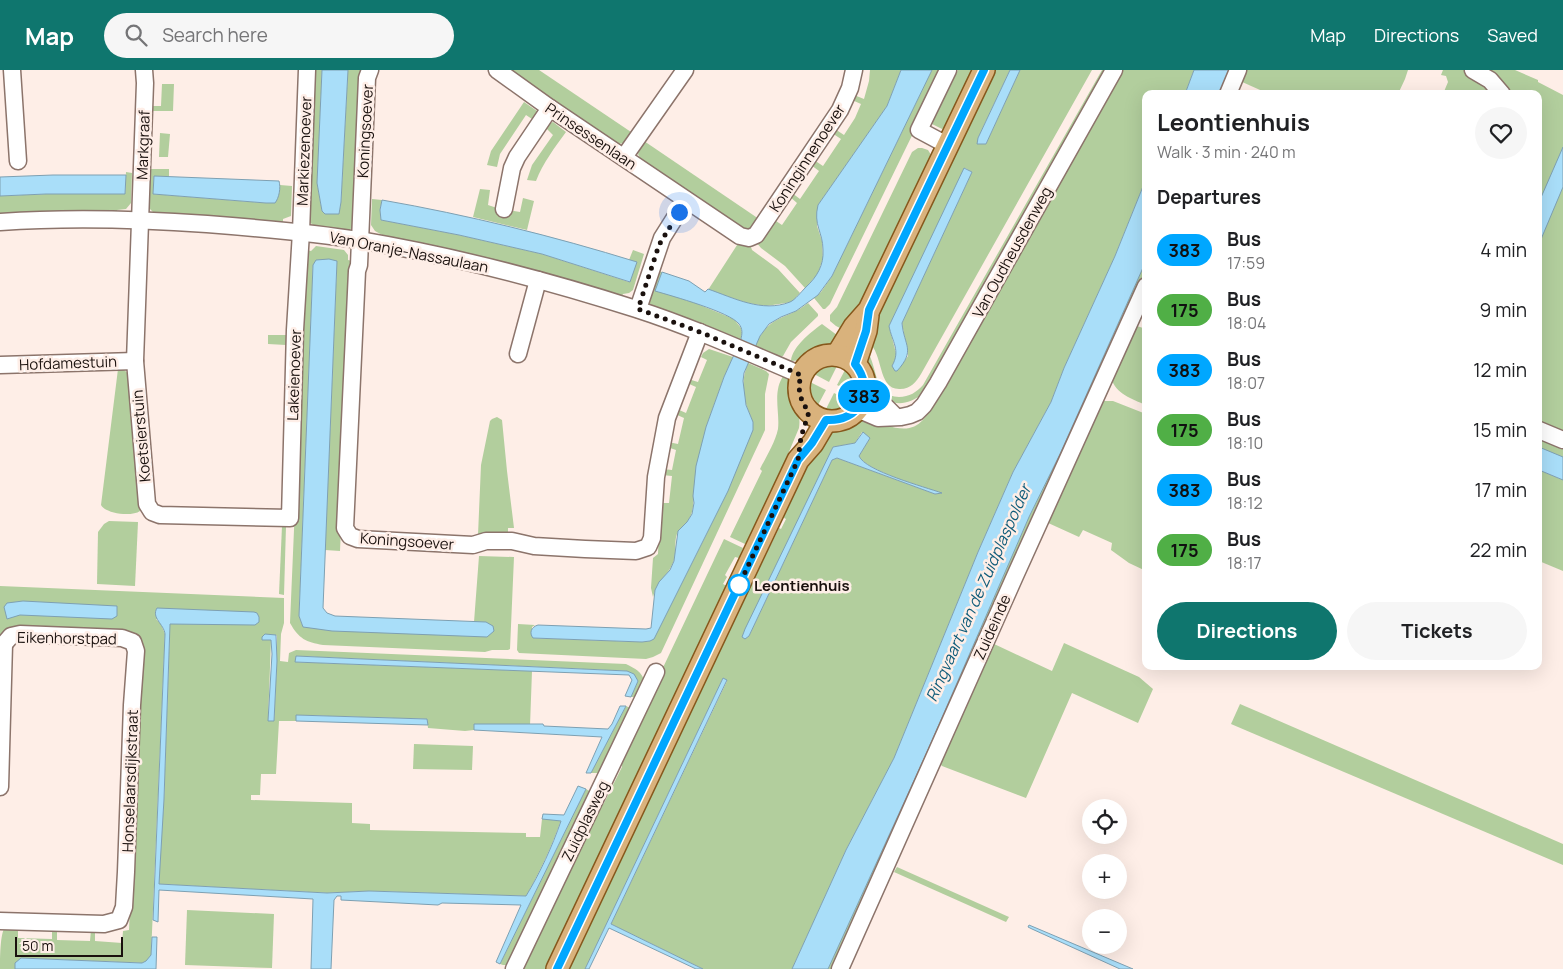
<!DOCTYPE html>
<html lang="en">
<head>
<meta charset="utf-8">
<style>
  :root { --surface:#fff; --page:#f6f6f6; --text:#202124; --muted:#757577; --accent:#0f766e }
  body { margin:0; font-family:Manrope,sans-serif; background:var(--page); color:var(--text); height:100vh; display:flex; flex-direction:column; font-size:19px; white-space:nowrap }
  * { box-sizing:border-box; margin:0 }
  p { font-size:16px; color:var(--muted) }
  .icon { flex:none; width:28px; height:28px; fill:none; stroke:currentColor; stroke-width:2; stroke-linecap:round; stroke-linejoin:round }
  .map { position:relative; flex:1; overflow:hidden }
  .sheet { position:absolute; left:1142px; top:20px; width:400px; height:580px; display:flex; flex-direction:column; background:var(--surface); border-radius:10px; box-shadow:0 5px 20px #0002 }
  .sheet>* { flex:none }
  .badge { padding:0 10px; border-radius:16px; font-size:18px; line-height:32px }
  .fabs { position:absolute; left:1082px; top:729px; display:grid; gap:10px }
  .fabs a { display:grid; place-items:center; width:45px; height:45px; border-radius:50%; background:var(--surface); box-shadow:0 5px 20px #0002; font-size:25px }
  .scale { position:absolute; left:15px; bottom:12px; width:108px; box-sizing:border-box; padding-left:5px; border:2px solid #1a110e; border-top:0; font-size:14px; line-height:18px; white-space:nowrap; color:#1a110e; -webkit-text-stroke:4px #feeee7; paint-order:stroke }
  .you { position:absolute; width:25px; height:25px; margin:-12px; border:4px solid #fff; border-radius:50%; background:#1a73e8; box-shadow:0 0 0 8px #1a73e833 }
  .map>.badge { position:absolute; translate:-50% -50%; box-shadow:0 0 0 2px #fff }
  h2 { padding:0 15px; font-size:19px; line-height:45px }
  .round { display:grid; place-items:center; flex:none; width:52px; height:52px; border-radius:26px; background:var(--page) }
  .summary { display:flex; align-items:center; justify-content:space-between; height:85px; padding:0 15px }
  h1 { font-size:24px; font-weight:700; line-height:38px }
  .button { display:flex; gap:10px; margin-top:auto; padding:10px 15px }
  .button a { flex:1; height:58px; border-radius:30px; background:var(--accent); color:#fff; font-size:20px; font-weight:700; line-height:58px; text-align:center }
  .button a+a { background:var(--page); color:var(--text) }
  ul { padding:0; list-style:none }
  li { display:flex; align-items:center; gap:15px; height:60px; padding:0 15px }
  li div { flex:1 }
  li b { display:block; font-size:19px }
  li em { font-style:normal }
  li .badge { min-width:55px; font-weight:700; text-align:center }
  header { display:flex; align-items:center; gap:30px; box-sizing:border-box; height:70px; padding:0 25px; background:var(--accent); color:#fff }
  header strong { font-size:24px }
  nav { display:flex; gap:28px; margin-inline-start:auto; font-size:18px }
  .search { width:350px; height:45px; background:var(--page); display:flex; align-items:center; gap:12px; box-sizing:border-box; padding:0 18px; border-radius:28px; color:var(--muted); font-size:19px }
  .map>svg:first-child { display:block }
  .green { fill:#b2ce9d; fill-rule:evenodd }
  .water { fill:#a9def9; stroke:#7ea0b2 }
  .lines { fill:none; stroke-linecap:round; stroke-linejoin:round }
  .minor-casing { stroke:#8c746b; stroke-width:19 }
  .major-casing { stroke:#86581c; stroke-width:24 }
  .minor { stroke:#fff; stroke-width:16 }
  .major { stroke:#d9b27c; stroke-width:21 }
  .line-casing { stroke:#fff; stroke-width:11 }
  .line { stroke:#00a7ff; stroke-width:8 }
  .walk { stroke:#1a110e; stroke-width:5; stroke-dasharray:0 9 }
  .stop-dot { fill:#fff; stroke:#00a7ff; stroke-width:2.5 }
  .labels { text-anchor:middle; dominant-baseline:central; stroke-width:5; stroke-linejoin:round; paint-order:stroke }
  .street-label { font-size:15px; fill:#1a110e; stroke:#feeee7 }
  .stop-label { font-size:15px; font-weight:bold; fill:#1a110e; stroke:#feeee7; text-anchor:start }
  .water-label { font-size:16px; font-style:italic; fill:#0f5c7a; stroke:#feeee7 }
</style>
</head>
<body>
<header>
<strong>Map</strong>
<div class="search"><svg class="icon" aria-label="search" viewBox="0 0 24 24"><circle cx="10" cy="10" r="6"/><path d="M15 15l6 6"/></svg>Search here</div>
<nav><a>Map</a><a>Directions</a><a>Saved</a></nav>
</header>
<div class="map">
<svg width="1563" height="899" viewBox="0 0 1563 899">
  <rect width="100%" height="100%" fill="#feeee7"/>
  <g class="green">
    <path d="M314,0H322L317,113L322,141L325,144H339L341,132L348,0H363L354,155L349,161C335,160 317,162 308,150Z"/>
    <polygon points="511,0 539,0 634,64 625,73 617,74 514,6"/>
    <polygon points="870,0 901,0 887,36 818,135 817,156 822,171 823,188 818,204 805,218 785,196 761,178 756,172 773,149 782,155 797,133 789,126 792,123 800,129 819,101 811,95 814,90 823,96 841,69 832,63 835,59 844,65 855,48 861,34 852,30 854,25 864,29 869,11"/>
    <polygon points="932,0 944,0 839,215 830,234 825,239 823,239 814,228 821,222 832,206"/>
    <polygon points="958,0 975,0 948,56 942,59 932,54 931,44 938,41"/>
    <path d="M993,0H1010L978,68L986,74L1020,0H1092L921,304C916,312 911,319 900,319C877,320 884,283 868,272L893,210ZM965,98L972,102L902,253L908,286L897,301L892,296L897,287L889,256Z"/>
    <path d="M1102,0H1106L924,323C895,346 874,327 866,297C865,292 867,286 867,281C878,297 873,326 899,327C909,327 917,322 923,315Z"/>
    <path d="M1123,0H1194L1185,24H1146V109L1115,186L1064,298L1051,332L1013,402L978,482L894,688L846,780L792,899H703L611,854L727,611L723,608L585,899H565L759,490L763,491L779,458L781,459L786,449L779,445L809,390L832,359C835,358 840,357 843,356C850,354 855,350 862,350C870,350 877,353 885,355C917,365 922,353 938,328ZM862,362L870,368L859,386C866,401 924,417 941,423L935,424L837,388L832,390L749,566L746,568L833,377L855,373Z"/>
    <polygon points="1245,0 1408,0 1405,9 1398,24 1269,24 1240,11"/>
    <polygon points="1443,0 1515,0 1538,10 1538,12 1563,25 1563,391 1539,381 1539,24 1443,24 1448,12 1446,6 1441,5"/>
    <polygon points="162,14 174,14 173,41 151,41 151,36 161,36"/>
    <polygon points="524,32 537,41 535,51 526,45 500,84 497,97 487,95 491,81"/>
    <path d="M553,52L566,62C555,77 543,93 536,111L527,110L532,95L553,65L546,58L549,54Z"/>
    <polygon points="160,63 170,64 168,87 159,87"/>
    <polygon points="644,71 759,149 750,159 743,160 641,91 638,84"/>
    <polygon points="918,78 922,78 928,80 933,88 877,205 846,261 836,256 830,251 830,245 837,237 912,82"/>
    <polygon points="149,99 169,99 169,107 154,106 153,124 266,133 279,122 280,115 292,116 291,146 283,149 283,154 155,144 148,137"/>
    <polygon points="126,102 132,103 131,133 126,139 117,140 117,143 0,145 0,126 46,124 125,124"/>
    <polygon points="480,119 490,120 488,135 497,138 520,142 523,128 534,131 527,160 473,147"/>
    <polygon points="372,129 382,130 380,140 381,150 459,165 542,184 629,212 636,192 629,190 633,180 644,184 633,220 629,223 623,224 621,228 384,169 384,166 375,161 371,155"/>
    <polygon points="739,172 750,174 752,180 778,199 800,223 792,232 766,236 747,233 708,220"/>
    <path d="M316,176L344,180L348,185V190L352,191V199L340,481L325,480L337,191L313,195L299,546L303,557L486,552H474L479,486L514,487L510,579L508,580H492L485,582L323,575C306,572 299,569 290,553L306,180L311,181Z"/>
    <polygon points="1146,191 1146,200 834,899 828,899 927,682 1029,447 1060,384"/>
    <polygon points="657,200 662,202 658,213 700,235 734,249 741,258 742,263 740,272 654,239 649,234 648,231"/>
    <path d="M808,233L818,244V246L791,272L783,286L780,287L755,276C770,243 784,252 808,233Z"/>
    <path d="M1146,251V335C1132,329 1116,324 1111,308L1134,255L1143,258Z"/>
    <path d="M822,254L841,268L832,277L814,282L803,290L791,291C792,277 811,262 822,254Z"/>
    <polygon points="268,265 286,265 286,275 268,274"/>
    <path d="M709,279L733,287L724,307L706,357L693,426C694,435 693,444 687,452C685,455 681,457 679,460C673,468 677,481 674,490C669,505 658,510 653,527L651,518L653,488L658,484L660,433H669L672,406L662,405L663,399L672,400L676,380L667,377L668,372L678,374L684,348L675,344L677,339L686,343L696,317L687,313L688,309L698,312L707,290L701,287L703,283Z"/>
    <path d="M748,293L766,301L769,304L765,324V360L661,583L653,587L646,589L519,583L517,580L518,554L535,555L532,557L533,568L642,572L650,571L658,560C691,493 729,427 752,355C753,349 749,343 747,337C742,322 742,307 748,293Z"/>
    <polygon points="826,296 837,296 829,312 814,304 820,299"/>
    <path d="M118,299C127,299 129,305 133,312L140,441C132,447 106,444 101,435Z"/>
    <polygon points="845,300 852,309 853,323 837,315"/>
    <path d="M784,305C792,311 791,317 793,327C796,339 801,344 799,358L751,472L748,471L745,474L730,467L762,401L760,399C766,387 775,373 778,359C780,342 772,321 784,305Z"/>
    <polygon points="810,312 826,320 818,335 811,324"/>
    <path d="M834,323L850,331C843,338 836,341 826,339Z"/>
    <polygon points="1102,331 1113,331 1146,344 1146,501 1129,493 1111,480 1112,473 1083,460 1079,467 1046,452"/>
    <polygon points="497,347 502,350 507,401 514,458 508,458 508,463 490,463 478,465 481,395 490,351 492,349"/>
    <polygon points="1539,400 1563,410 1563,501 1539,491"/>
    <polygon points="109,451 138,452 135,516 97,514 98,462 104,454"/>
    <polygon points="282,456 286,456 284,525 279,524"/>
    <polygon points="724,469 743,478 739,488 735,487 725,505 727,507 723,514 729,517 549,899 519,899 597,742 604,733 622,697 622,684"/>
    <path d="M0,516L284,528V553L281,564L280,591L288,592L289,583L296,580L626,594C636,599 641,601 645,612L640,627H631L638,611L627,601L296,586V592L532,601L530,656L475,654L474,660L465,661L428,658L427,649L296,645V651H279L276,704H261L260,725H251V730L352,733V753L370,754V760L526,763V767H540L542,749L561,750C552,776 540,802 526,826L369,821L327,823L158,814L164,729L170,554L179,553L156,549L161,554L165,564L151,885L146,892L142,893L21,888L15,899H0C0,891 0,862 5,858C8,857 14,857 18,857V868L52,869V858H57V870L90,871L91,860H95V871L122,873L123,861L129,860L141,575L0,568ZM277,565V591L274,650L268,651L271,570Z"/>
    <polygon points="992,573 1052,601 1064,573 1139,607 1153,619 1138,653 1072,623 1026,728 942,696 938,692"/>
    <polygon points="1240,634 1563,774 1563,795 1231,654"/>
    <polygon points="626,636 632,639 603,703 591,703"/>
    <polygon points="414,674 473,676 472,700 413,699"/>
    <polygon points="586,719 591,722 511,895 503,895 500,894"/>
    <polygon points="897,797 1009,847 1006,852 894,802"/>
    <polygon points="187,840 274,844 272,898 185,895"/>
  </g>
  <g class="water">
    <polygon points="322,0 348,0 341,132 339,144 325,144 322,141 317,113"/>
    <path d="M901,0H932L832,206L818,225L796,241L781,247L769,254L760,266L744,303L743,311L746,335L753,352V360L728,421L654,569L650,571L642,572L533,568C529,563 531,557 538,555L646,559L651,558L655,520L659,512L670,500L674,491L678,461L687,452L692,444L694,433L693,426L696,396L706,357L724,307L741,269C742,264 743,259 739,254C730,242 672,226 655,221L662,202L689,211L705,222L708,219C734,228 762,243 790,232C795,230 801,222 806,217C817,207 824,195 823,180C823,162 813,155 818,135L887,36Z"/>
    <polygon points="1010,0 1020,0 986,74 977,74 978,68"/>
    <polygon points="1194,0 1229,0 1219,24 1185,24"/>
    <polygon points="1563,77 1563,117 1539,174 1539,132"/>
    <path d="M964,98L972,102L902,253C904,276 916,280 897,301H895L892,296C901,280 892,272 889,256Z"/>
    <polygon points="53,105 126,105 125,124 46,124 0,126 0,107"/>
    <path d="M154,106L279,111C281,118 279,128 275,133H266L153,124Z"/>
    <polygon points="1146,109 1146,191 1060,384 1029,447 927,682 828,899 792,899 846,780 894,688 978,482 1013,402 1051,332 1064,298 1115,186"/>
    <path d="M382,130C468,145 553,166 637,192L630,212L542,184L459,165L381,150L380,140Z"/>
    <polygon points="329,189 337,191 323,538 327,543 335,546 486,552 493,556 494,561 487,567 332,561 303,557 299,546 313,195 316,190"/>
    <path d="M863,362L870,368L859,386C865,401 925,417 942,423L935,424L837,388L832,390L749,566L745,569L742,567L745,559L833,377L855,373Z"/>
    <polygon points="1539,377 1563,387 1563,410 1539,400"/>
    <polygon points="23,531 117,536 117,546 112,549 20,545 7,549 4,537 7,533"/>
    <path d="M157,538L254,542L257,543L259,547V552L255,555L170,554L164,729L159,814L327,823L369,821L526,826C540,803 552,777 561,751L542,749L543,744L564,745L578,716L586,719L500,894L496,892L521,835L442,833L438,835L341,830V826H337L334,830L331,899H311L313,829L159,820L158,852L153,850L165,564C164,554 151,548 157,538Z"/>
    <polygon points="265,564 276,565 277,591 274,651 268,651 272,584 271,570 262,570 262,567"/>
    <polygon points="296,586 627,601 634,604 638,611 631,627 625,626 632,610 629,605 295,592"/>
    <polygon points="723,608 727,610 611,854 703,899 696,899 609,858 589,899 585,899"/>
    <polygon points="620,636 626,636 591,703 586,703 602,667 474,660 474,654 543,654 544,656 608,659 612,654"/>
    <polygon points="296,645 427,649 428,655 296,651"/>
    <polygon points="1029,855 1133,899 1120,899 1032,859 1028,857"/>
    <polygon points="152,867 157,867 156,899 15,899 15,893 21,888 142,893 146,891 151,885"/>
  </g>
  <g class="lines">
    <defs>
      <g id="minor">
        <polyline points="12,0 18,91"/>
        <polyline points="144,0 145,13 135,291 147,434 152,442 160,445 290,448 295,260 301,162 307,0"/>
        <polyline points="370,0 367,8 359,195 357,201 345,458 350,466 358,469 473,475 486,471 512,471 534,476 585,479 636,481 648,477 652,468 656,407 667,348 700,262"/>
        <polyline points="497,0 550,38 740,166 749,168 756,165 840,40 850,18 854,0"/>
        <polyline points="1473,0 1490,10 1502,24"/>
        <polyline points="1228,24 1238,0"/>
        <polyline points="947,75 919,60 948,0"/>
        <polyline points="624,87 685,0"/>
        <polyline points="504,139 512,98 517,87 550,38"/>
        <path d="M0,152C69,147 138,149 207,154C258,158 309,162 359,170C453,186 546,210 636,239C692,257 747,282 801,305"/>
        <polyline points="638,239 662,168 686,130"/>
        <polyline points="518,284 538,210"/>
        <polyline points="0,295 135,291"/>
        <polyline points="864,324 884,335 895,346"/>
        <polyline points="857,339 878,348 901,347 910,345 917,342 924,335 938,313 1114,0"/>
        <polyline points="1539,360 1563,370"/>
        <polyline points="0,717 4,574"/>
        <polyline points="0,851 104,854 119,850 124,837 126,802 132,635 136,581 133,572 122,568 20,564 11,566 4,574"/>
        <polyline points="514,899 656,602"/>
        <polyline points="840,899 1015,506 1146,216"/>
      </g>
      <g id="major">
        <polyline points="837,285 854,257 869,240 984,0"/>
        <circle cx="832" cy="318" r="33"/>
        <polyline points="855,294 866,261 868,245"/>
        <polyline points="557,899 798,390 813,373 826,351"/>
      </g>
    </defs>
    <use href="#minor" class="minor-casing"/>
    <use href="#major" class="major-casing"/>
    <use href="#minor" class="minor"/>
    <use href="#major" class="major"/>
  </g>
  <g class="lines">
    <defs>
      <path id="line" d="M557,899L798,390L812,373L826,350C860,352 876,321 855,294L866,261L869,240L984,0"/>
    </defs>
    <use href="#line" class="line-casing"/>
    <use href="#line" class="line"/>
    <path class="walk" d="M679,142L659,175L638,239L700,262L801,305C797,320 800,330 809,342L801,367L798,390L739,515"/>
  </g>
  <circle class="stop-dot" cx="739" cy="515" r="10"/>
  <g class="labels">
    <g class="street-label">
      <text transform="translate(365 61) rotate(-87)">Koningsoever</text>
      <text transform="translate(591 66) rotate(34)">Prinsessenlaan</text>
      <text transform="translate(143 75) rotate(-88)">Markgraaf</text>
      <text transform="translate(304 81) rotate(-88)">Markiezenoever</text>
      <text transform="translate(807 88) rotate(-57)">Koninginnenoever</text>
      <text transform="translate(409 182) rotate(11)">Van Oranje-Nassaulaan</text>
      <text transform="translate(1012 182) rotate(-61)">Van Oudheusdenweg</text>
      <text transform="translate(68 293) rotate(-2)">Hofdamestuin</text>
      <text transform="translate(294 305) rotate(-88)">Lakeienoever</text>
      <text transform="translate(141 366) rotate(-95)">Koetsierstuin</text>
      <text transform="translate(407 471) rotate(4)">Koningsoever</text>
      <text transform="translate(992 557) rotate(-66)">Zuideinde</text>
      <text transform="translate(67 568) rotate(1)">Eikenhorstpad</text>
      <text transform="translate(130 711) rotate(-88)">Honselaarsdijkstraat</text>
      <text transform="translate(585 751) rotate(-64)">Zuidplasweg</text>
    </g>
    <g class="stop-label">
      <text x="754" y="515">Leontienhuis</text>
    </g>
    <g class="water-label">
      <text transform="translate(978 523) rotate(-66)">Ringvaart van de Zuidplaspolder</text>
    </g>
  </g>
</svg>
<div class="fabs">
<a><svg class="icon" aria-label="locate" viewBox="0 0 24 24"><circle cx="12" cy="12" r="6"/><path d="M12 2v4M12 18v4M2 12h4M18 12h4"/></svg></a>
<a>+</a>
<a>−</a>
</div>
<div class="scale">50 m</div>
<div class="you" style="left:679px;top:142px"></div>
<b class="badge" style="left:864px;top:326px;background:#00a7ff;color:#111">383</b>
<section class="sheet">
<div class="summary"><div><h1>Leontienhuis</h1><p>Walk · 3 min · 240 m</p></div><a class="round"><svg class="icon" aria-label="heart" viewBox="0 0 24 24"><path d="M12 20l-8-8c-3-5 5-10 8-4 3-6 11-1 8 4z"/></svg></a></div>
<h2>Departures</h2>
<ul>
<li><span class="badge" style="background:#00a7ff;color:#111">383</span><div><b>Bus</b><p>17:59</p></div><em>4 min</em></li>
<li><span class="badge" style="background:#50af46;color:#111">175</span><div><b>Bus</b><p>18:04</p></div><em>9 min</em></li>
<li><span class="badge" style="background:#00a7ff;color:#111">383</span><div><b>Bus</b><p>18:07</p></div><em>12 min</em></li>
<li><span class="badge" style="background:#50af46;color:#111">175</span><div><b>Bus</b><p>18:10</p></div><em>15 min</em></li>
<li><span class="badge" style="background:#00a7ff;color:#111">383</span><div><b>Bus</b><p>18:12</p></div><em>17 min</em></li>
<li><span class="badge" style="background:#50af46;color:#111">175</span><div><b>Bus</b><p>18:17</p></div><em>22 min</em></li>
</ul>
<div class="button"><a>Directions</a><a>Tickets</a></div>
</section>
</div>
</body>
</html>
